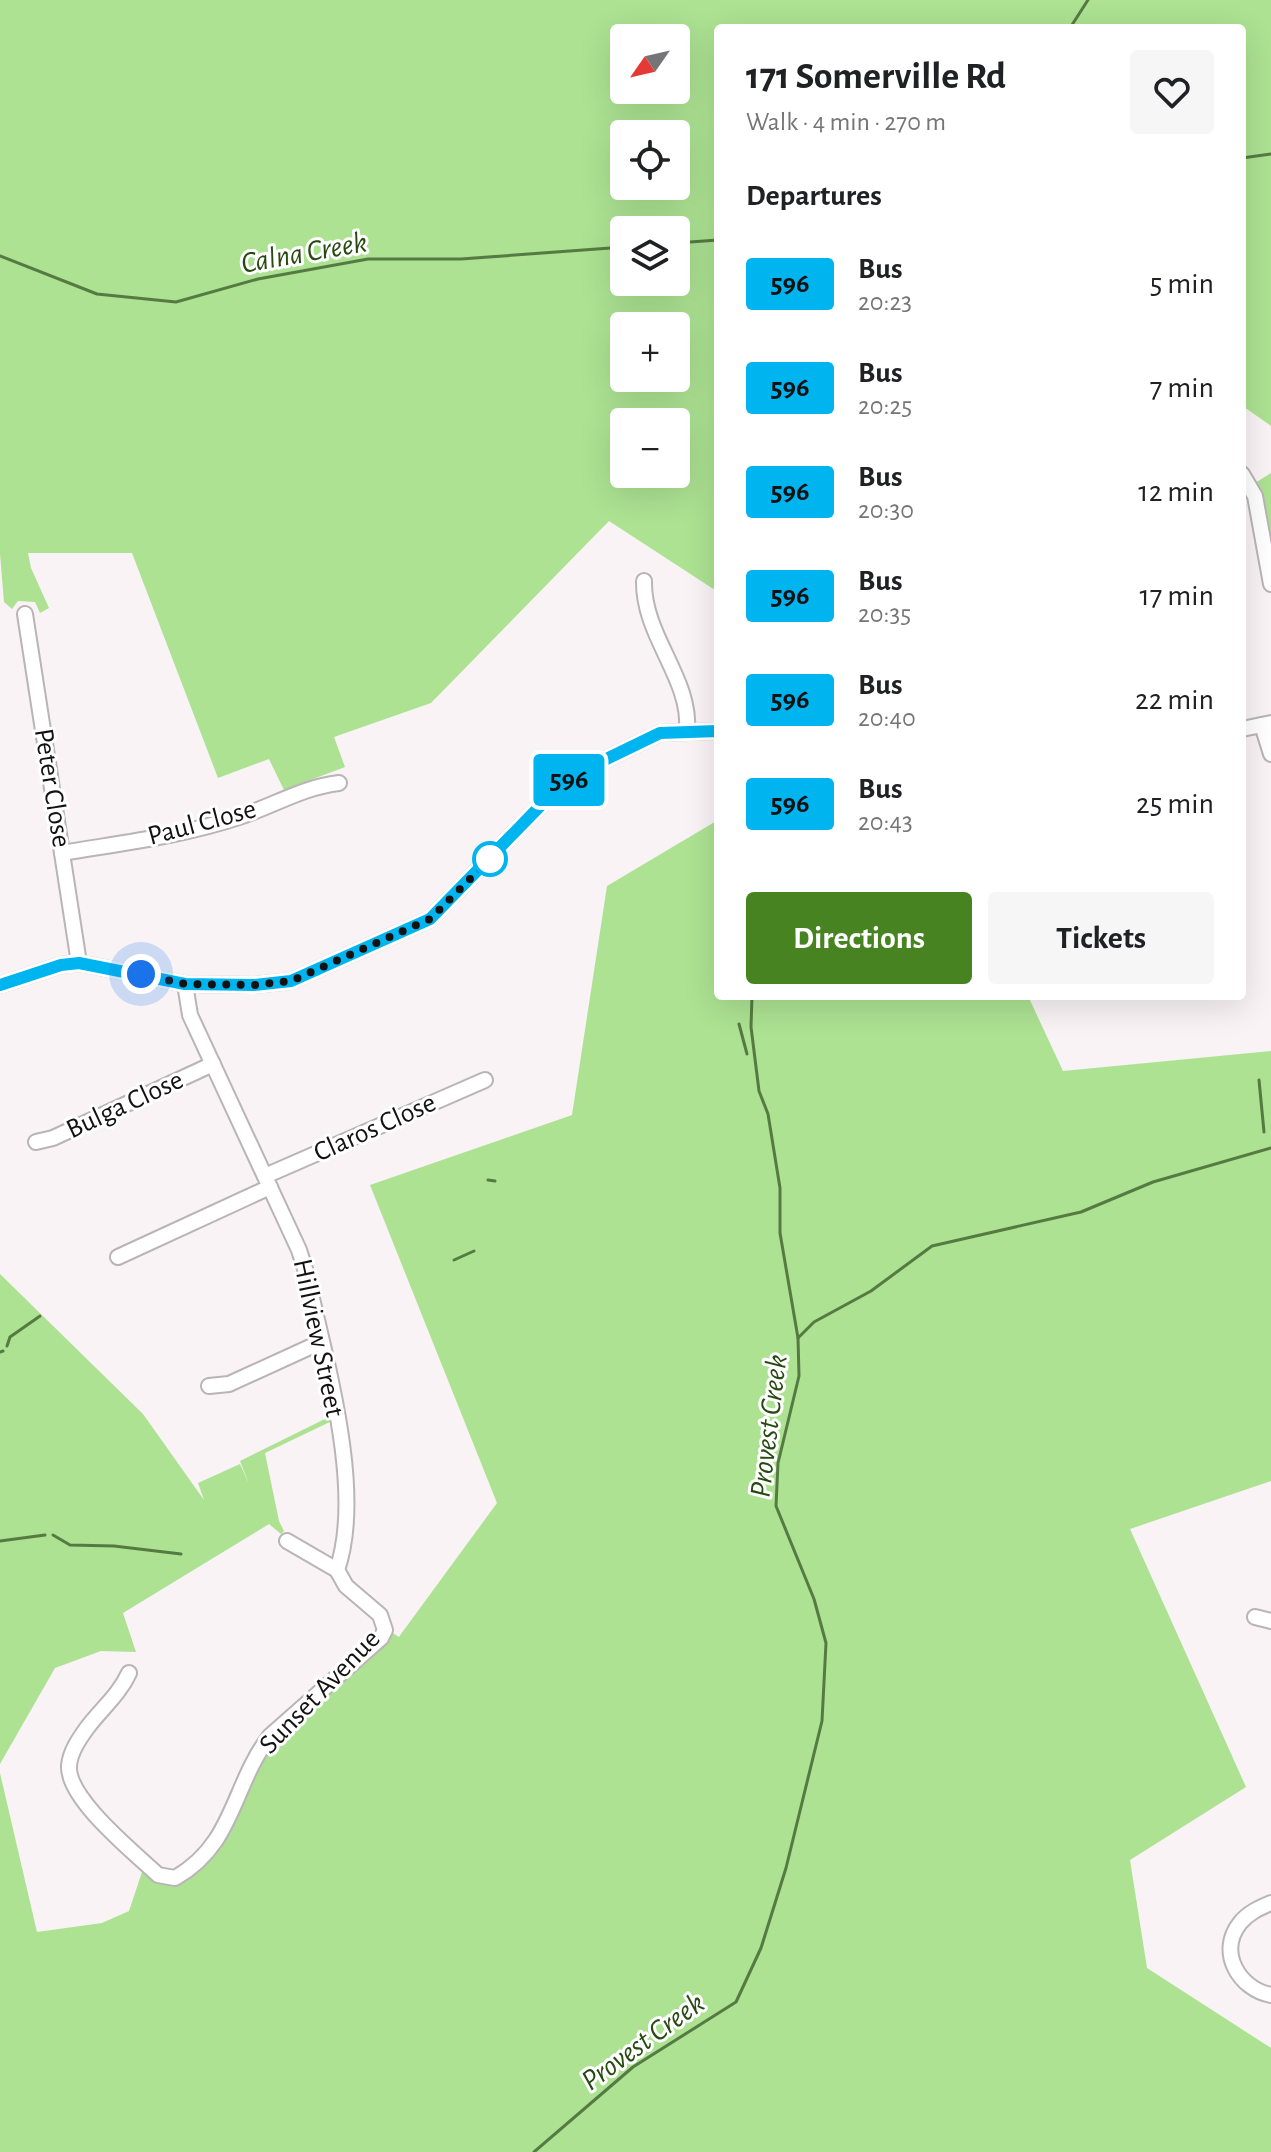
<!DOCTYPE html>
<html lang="en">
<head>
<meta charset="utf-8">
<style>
  :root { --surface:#fff; --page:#f6f6f6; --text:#202124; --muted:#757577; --accent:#478320 }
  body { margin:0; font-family:"Alegreya Sans",sans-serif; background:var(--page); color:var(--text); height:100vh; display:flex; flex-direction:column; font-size:30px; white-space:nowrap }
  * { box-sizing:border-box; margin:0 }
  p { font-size:26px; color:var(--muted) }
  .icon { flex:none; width:44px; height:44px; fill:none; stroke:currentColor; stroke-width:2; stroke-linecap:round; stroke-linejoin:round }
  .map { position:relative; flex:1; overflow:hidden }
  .panel { position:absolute; left:714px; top:24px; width:532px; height:976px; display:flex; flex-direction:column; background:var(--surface); border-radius:8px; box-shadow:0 8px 32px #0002 }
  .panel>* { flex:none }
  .badge { padding:0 16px; border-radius:6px; font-size:28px; line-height:52px }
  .needle { width:52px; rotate:236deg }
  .fabs { position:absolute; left:610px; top:24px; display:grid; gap:16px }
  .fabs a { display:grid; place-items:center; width:80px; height:80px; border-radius:8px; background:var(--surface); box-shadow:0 8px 32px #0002; font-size:40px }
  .you { position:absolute; width:40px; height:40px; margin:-20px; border:6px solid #fff; border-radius:50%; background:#1a73e8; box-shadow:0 0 0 12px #1a73e833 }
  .map>.badge { position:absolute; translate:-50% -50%; box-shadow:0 0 0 4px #fff }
  h2 { padding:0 32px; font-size:30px; line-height:72px }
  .round { display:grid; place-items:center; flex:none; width:84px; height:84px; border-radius:8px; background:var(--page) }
  .summary { display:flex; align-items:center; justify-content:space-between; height:136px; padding:0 32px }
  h1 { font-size:38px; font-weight:600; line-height:60px }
  .action { display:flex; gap:16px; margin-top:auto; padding:16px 32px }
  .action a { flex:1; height:92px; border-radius:8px; background:var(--accent); color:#fff; font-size:32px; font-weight:600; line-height:92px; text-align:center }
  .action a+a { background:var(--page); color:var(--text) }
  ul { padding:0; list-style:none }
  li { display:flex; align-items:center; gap:24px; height:104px; padding:0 32px }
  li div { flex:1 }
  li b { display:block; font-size:30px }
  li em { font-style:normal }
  li .badge { min-width:88px; font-weight:700; text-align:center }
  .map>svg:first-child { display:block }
  .green { fill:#ace292; fill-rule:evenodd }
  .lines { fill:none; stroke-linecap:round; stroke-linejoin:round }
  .stream { stroke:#567b42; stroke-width:3 }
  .minor-casing { stroke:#bab4b7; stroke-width:18 }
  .minor { stroke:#fff; stroke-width:14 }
  .line-casing { stroke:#fff; stroke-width:18 }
  .line { stroke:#00b5ef; stroke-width:12 }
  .walk { stroke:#131112; stroke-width:8; stroke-dasharray:0 14.4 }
  .stop-dot { fill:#fff; stroke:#00b5ef; stroke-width:4 }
  .labels { text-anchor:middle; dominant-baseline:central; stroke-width:6; stroke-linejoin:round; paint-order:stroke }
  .street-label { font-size:28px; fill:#131112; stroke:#fff }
  .water-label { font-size:30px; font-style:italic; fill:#274a11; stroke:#fff }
</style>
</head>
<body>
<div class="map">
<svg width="1271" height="2152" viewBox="0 0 1271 2152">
  <rect width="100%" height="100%" fill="#f9f3f5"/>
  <g class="green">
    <path d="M0,0H1271V426L1247,409L1242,410V28H718V592L609,521L431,703L334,737L345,767L284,790L269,759L218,778L132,553H28L31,568L49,608L40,613L35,602L18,601L12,609L4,602L0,554ZM624,38H676V90H624ZM624,134H676V186H624ZM624,230H676V282H624ZM624,326H676V378H624ZM624,422H676V474H624Z"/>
    <polygon points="1271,473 1271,550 1255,483"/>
    <polygon points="718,820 718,996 1028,996 1063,1071 1271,1051 1271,1481 1130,1529 1246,1787 1130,1860 1147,1968 1271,2048 1271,2152 0,2152 0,1773 37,1932 102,1923 129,1911 145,1863 187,1878 228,1833 266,1743 388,1630 399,1637 401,1634 497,1503 370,1185 572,1115 607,886"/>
    <polygon points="0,1274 143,1414 204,1500 198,1483 240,1464 249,1484 240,1461 333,1415 334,1420 265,1453 279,1521 284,1531 281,1534 269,1524 123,1613 136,1652 101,1651 55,1668 0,1764"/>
  </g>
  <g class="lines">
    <g class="stream">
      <polyline points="1070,28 1088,0"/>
      <polyline points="1242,158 1271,154"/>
      <polyline points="676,243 718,240"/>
      <polyline points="0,256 97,294 176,302 258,279 368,259 461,259 624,247"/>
      <polyline points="752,996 751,1027 759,1091 768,1114 780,1188 780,1233 798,1338"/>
      <polyline points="739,1024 747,1054"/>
      <polyline points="1259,1080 1264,1132"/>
      <polyline points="488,1180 495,1181"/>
      <polyline points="454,1260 474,1251"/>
      <polyline points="7,1346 10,1337 40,1316"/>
      <polyline points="0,1352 3,1351"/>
      <polyline points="53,1535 70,1545 114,1546 181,1554"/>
      <polyline points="0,1541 45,1535"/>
      <polyline points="534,2152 633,2067 736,2002 761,1948 786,1868 822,1721 826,1643 814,1599 776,1506 778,1463 799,1376 798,1338 814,1322 871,1291 932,1246 1081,1212 1153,1182 1271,1148"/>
    </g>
    <defs>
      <g id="minor">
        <polyline points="1242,474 1255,496 1271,584"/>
        <path d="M644,581C643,636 691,678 687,730"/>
        <polyline points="25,614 79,963"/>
        <polyline points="1262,725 1271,754"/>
        <polyline points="1242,729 1271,723"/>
        <path d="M62,853C121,843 182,836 239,817C273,806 303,787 339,783"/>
        <path d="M185,984L190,1015L299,1250L306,1272C324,1356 365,1489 337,1570"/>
        <polyline points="0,985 61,965 79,963 185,984 254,985 291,981 430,919 546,800 590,767 660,733 718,731"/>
        <polyline points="36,1142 53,1138 213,1064"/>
        <polyline points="265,1176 485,1080"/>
        <polyline points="118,1257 270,1187"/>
        <polyline points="209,1386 229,1384 321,1342"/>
        <polyline points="1255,1617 1271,1621"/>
        <path d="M129,1673C119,1695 101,1709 87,1728C79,1739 70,1752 69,1766C67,1799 135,1853 158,1875L175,1878C235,1844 232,1785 270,1736L381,1638L385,1630L380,1615L346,1586L337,1570L287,1541"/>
        <path d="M1271,1903C1259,1908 1248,1913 1240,1923C1217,1952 1239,1989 1271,1995"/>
      </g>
    </defs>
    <use href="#minor" class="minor-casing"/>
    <use href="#minor" class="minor"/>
  </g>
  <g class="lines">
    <defs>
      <polyline id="line" points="0,985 61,965 79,963 185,984 254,985 291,981 430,919 546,800 590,767 660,733 718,731"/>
    </defs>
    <use href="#line" class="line-casing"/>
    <use href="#line" class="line"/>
    <polyline class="walk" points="141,974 185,984 254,985 291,981 430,919 490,859"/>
  </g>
  <circle class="stop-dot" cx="490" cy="859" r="16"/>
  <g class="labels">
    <g class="street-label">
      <text transform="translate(52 788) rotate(81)">Peter Close</text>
      <text transform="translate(202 823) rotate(-15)">Paul Close</text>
      <text transform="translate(125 1105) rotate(-25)">Bulga Close</text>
      <text transform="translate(375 1128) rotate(-24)">Claros Close</text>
      <text transform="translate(318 1338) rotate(78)">Hillview Street</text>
      <text transform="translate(320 1692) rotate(-46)">Sunset Avenue</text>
    </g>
    <g class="water-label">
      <text transform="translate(304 253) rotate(-10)">Calna Creek</text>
      <text transform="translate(769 1426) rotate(-83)">Provest Creek</text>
      <text transform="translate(643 2042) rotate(-36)">Provest Creek</text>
    </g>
  </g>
</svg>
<div class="fabs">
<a><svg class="needle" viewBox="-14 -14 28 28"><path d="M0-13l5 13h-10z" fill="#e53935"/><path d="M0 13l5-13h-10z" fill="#757577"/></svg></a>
<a><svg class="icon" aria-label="locate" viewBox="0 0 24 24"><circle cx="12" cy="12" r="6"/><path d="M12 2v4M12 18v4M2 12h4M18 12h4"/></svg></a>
<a><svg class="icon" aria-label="layers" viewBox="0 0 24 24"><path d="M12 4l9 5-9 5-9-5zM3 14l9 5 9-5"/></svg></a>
<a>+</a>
<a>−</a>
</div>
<div class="you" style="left:141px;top:974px"></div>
<b class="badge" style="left:569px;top:780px;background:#00b5ef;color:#111">596</b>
<section class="panel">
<div class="summary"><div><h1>171 Somerville Rd</h1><p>Walk · 4 min · 270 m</p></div><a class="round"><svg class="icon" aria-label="heart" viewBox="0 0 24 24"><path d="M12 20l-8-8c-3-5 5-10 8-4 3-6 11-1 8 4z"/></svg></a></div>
<h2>Departures</h2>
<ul>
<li><span class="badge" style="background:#00b5ef;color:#111">596</span><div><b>Bus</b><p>20:23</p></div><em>5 min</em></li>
<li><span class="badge" style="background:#00b5ef;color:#111">596</span><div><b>Bus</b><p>20:25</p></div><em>7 min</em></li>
<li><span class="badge" style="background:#00b5ef;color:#111">596</span><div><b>Bus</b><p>20:30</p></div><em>12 min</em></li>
<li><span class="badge" style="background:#00b5ef;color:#111">596</span><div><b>Bus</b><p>20:35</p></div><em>17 min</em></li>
<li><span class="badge" style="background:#00b5ef;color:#111">596</span><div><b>Bus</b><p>20:40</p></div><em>22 min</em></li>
<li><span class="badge" style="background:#00b5ef;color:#111">596</span><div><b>Bus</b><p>20:43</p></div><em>25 min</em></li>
</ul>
<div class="action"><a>Directions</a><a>Tickets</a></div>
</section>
</div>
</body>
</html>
